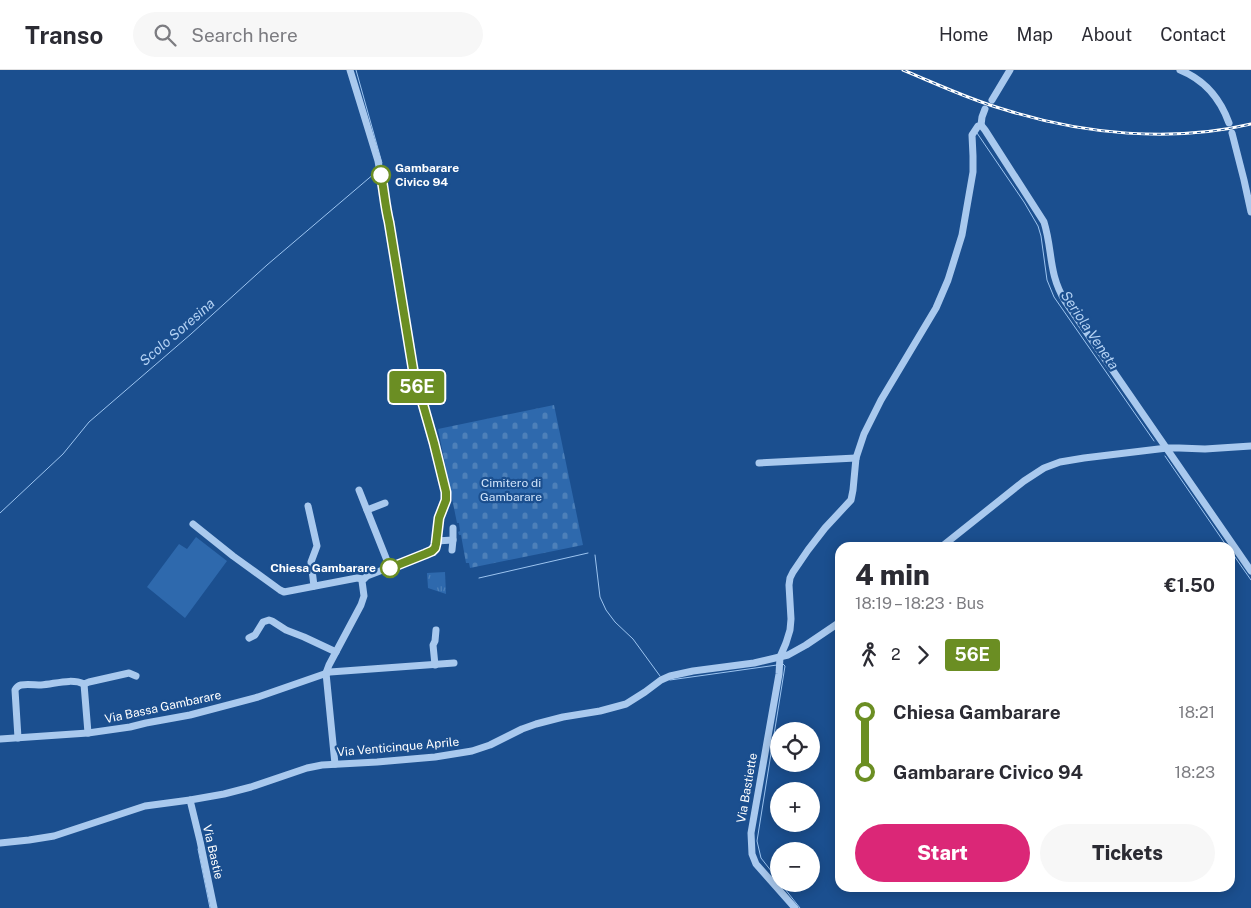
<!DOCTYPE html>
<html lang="en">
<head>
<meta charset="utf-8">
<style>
  :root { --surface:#fff; --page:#f7f7f7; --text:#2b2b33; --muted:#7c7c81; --line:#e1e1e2; --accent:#db2777 }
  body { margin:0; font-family:"Public Sans",sans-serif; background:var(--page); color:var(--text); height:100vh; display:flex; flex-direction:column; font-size:19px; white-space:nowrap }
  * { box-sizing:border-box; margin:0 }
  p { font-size:16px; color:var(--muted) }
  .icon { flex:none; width:28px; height:28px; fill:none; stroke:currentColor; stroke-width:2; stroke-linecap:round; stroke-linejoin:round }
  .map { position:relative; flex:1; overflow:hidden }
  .drawer { position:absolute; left:835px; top:472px; width:400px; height:350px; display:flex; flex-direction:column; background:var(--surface); border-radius:15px; box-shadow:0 2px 12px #0003 }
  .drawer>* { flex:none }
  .badge { padding:0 10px; border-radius:4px; font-size:18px; line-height:32px }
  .tools { position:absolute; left:770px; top:652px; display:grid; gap:10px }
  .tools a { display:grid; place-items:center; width:50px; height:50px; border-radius:50%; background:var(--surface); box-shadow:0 2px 12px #0003; font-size:25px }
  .map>.badge { position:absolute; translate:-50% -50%; box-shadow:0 0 0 2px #fff }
  .legs { display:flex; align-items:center; gap:8px; height:55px; padding:0 20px; font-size:16px }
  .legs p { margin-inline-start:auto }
  .summary { display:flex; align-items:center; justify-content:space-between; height:85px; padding:0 20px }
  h1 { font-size:28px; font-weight:800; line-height:38px }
  .button { display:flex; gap:10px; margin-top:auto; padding:10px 20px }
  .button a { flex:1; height:58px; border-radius:30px; background:var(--accent); color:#fff; font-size:20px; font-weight:800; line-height:58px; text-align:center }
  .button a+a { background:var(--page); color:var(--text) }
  ul { padding:0 20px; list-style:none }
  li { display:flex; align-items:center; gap:18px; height:60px; font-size:19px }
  li i { display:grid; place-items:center; width:8px; height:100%; margin:0 6px; background:currentColor }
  li i::after { content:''; width:12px; height:12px; margin:-6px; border:4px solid; border-radius:50%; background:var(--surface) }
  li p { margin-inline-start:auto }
  li:first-child i { background:linear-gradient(#0000 50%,currentColor 0) }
  li:last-child i { background:linear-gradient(currentColor 50%,#0000 0) }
  header { display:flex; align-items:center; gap:30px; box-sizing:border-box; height:70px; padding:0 25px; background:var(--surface); border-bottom:1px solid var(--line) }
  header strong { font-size:24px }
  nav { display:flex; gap:28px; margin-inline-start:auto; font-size:18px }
  .search { width:350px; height:45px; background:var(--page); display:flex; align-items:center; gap:12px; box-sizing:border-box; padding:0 18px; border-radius:28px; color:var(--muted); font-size:19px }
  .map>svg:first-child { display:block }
  .grass { fill:url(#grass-tufts) }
  .cemetery { fill:url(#cemetery-stones) }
  .pitch { fill:#2e69ad }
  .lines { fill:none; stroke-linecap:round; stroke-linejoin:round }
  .stream { stroke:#9cc4f0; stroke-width:1 }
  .minor { stroke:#a9c9ee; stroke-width:7 }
  .rail-casing { stroke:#fff; stroke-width:3 }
  .rail { stroke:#1b4f8f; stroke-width:1; stroke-dasharray:4; stroke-linecap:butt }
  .line-1-casing { stroke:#fff; stroke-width:11 }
  .line-1 { stroke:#6b8e23; stroke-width:8 }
  .stop-1-dot { fill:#fff; stroke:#6b8e23; stroke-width:2.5 }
  .labels { text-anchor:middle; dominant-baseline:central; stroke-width:4.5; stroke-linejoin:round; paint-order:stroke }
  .stop-label { font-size:12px; font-weight:bold; fill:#fff; stroke:#1b4f8f; text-anchor:start }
  .park-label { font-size:12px; fill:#cfe3fa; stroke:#1b4f8f }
  .street-label { font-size:12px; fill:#fff; stroke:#1b4f8f }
  .water-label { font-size:14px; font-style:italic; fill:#b5d3f5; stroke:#1b4f8f }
</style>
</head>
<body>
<header>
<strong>Transo</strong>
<div class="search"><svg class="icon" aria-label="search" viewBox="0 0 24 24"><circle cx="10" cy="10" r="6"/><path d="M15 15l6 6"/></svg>Search here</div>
<nav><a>Home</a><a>Map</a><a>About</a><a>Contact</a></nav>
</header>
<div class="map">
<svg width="1251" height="838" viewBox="0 0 1251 838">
  <defs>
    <pattern id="grass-tufts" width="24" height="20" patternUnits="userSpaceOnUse" patternTransform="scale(1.25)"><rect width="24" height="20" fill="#2e69ad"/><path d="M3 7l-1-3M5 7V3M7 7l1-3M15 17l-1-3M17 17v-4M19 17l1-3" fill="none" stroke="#4d80b9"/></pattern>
    <pattern id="cemetery-stones" width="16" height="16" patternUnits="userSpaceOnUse" patternTransform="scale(1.25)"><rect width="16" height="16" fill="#2e69ad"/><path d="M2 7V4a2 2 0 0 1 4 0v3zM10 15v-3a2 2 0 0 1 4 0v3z" fill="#4d80b9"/></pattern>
  </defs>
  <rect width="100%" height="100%" fill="#1b4f8f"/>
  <polygon class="grass" points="445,502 446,524 428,518 427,503"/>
  <polygon class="cemetery" points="554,335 583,475 470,498 469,493 466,493 461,465 459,465 458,462 460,461 459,453 457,453 438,359"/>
  <polygon class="pitch" points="196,467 227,491 185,548 147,517 179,474 187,479"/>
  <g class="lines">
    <g class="stream">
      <polyline points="356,0 382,93"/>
      <polyline points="977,63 1024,132 1038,156 1041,166 1047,210 1054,227 1154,371"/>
      <polyline points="1165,386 1228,478"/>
      <polyline points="0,443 63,384 89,352 191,264 267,195 375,103"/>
      <polyline points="1230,480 1251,510"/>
      <polyline points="595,485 600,527 606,540 615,552 633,569 660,606"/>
      <polyline points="479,508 588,483"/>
      <polyline points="670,610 777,595"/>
      <polyline points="198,779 210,838"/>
      <polyline points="779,811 761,788 757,771 785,596 783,594"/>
      <polyline points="781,814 800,838"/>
    </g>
    <g class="minor">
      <path d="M1180,0C1205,10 1220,28 1229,53"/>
      <polyline points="992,30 1010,0"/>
      <path d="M981,55L985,60L1044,152C1053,181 1048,203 1065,231L1251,501"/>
      <polyline points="1232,63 1244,110 1251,142"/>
      <polyline points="759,393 856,388"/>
      <polyline points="359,420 390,498"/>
      <polyline points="308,436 317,476 311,492 314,516"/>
      <polyline points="367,440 385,433"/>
      <polyline points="193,454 233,486 280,520 284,522 357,508 363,509"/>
      <polyline points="436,471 453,470 453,458"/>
      <polyline points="940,478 1024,411 1044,398 1060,392 1084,388 1167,378 1179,378 1205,379 1251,376"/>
      <polyline points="452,480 453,470"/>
      <polyline points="249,568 255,565 263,552 269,550 272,551 286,560 304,567 336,582"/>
      <polyline points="435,595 433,575 435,571 436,560"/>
      <polyline points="84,614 89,612 129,603 136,606"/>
      <polyline points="84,614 88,663"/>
      <path d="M18,668L15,620C17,617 17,616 21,615C27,614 35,615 41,615C55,614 71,608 84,614"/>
      <polyline points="0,669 88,663 130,657 146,653 190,645 258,627 330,602 454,593"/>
      <polyline points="335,694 326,603 329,595 361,535 364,526 362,511 367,506 432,481 437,473 439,448 446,430 446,422 434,373 413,299 389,152 386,139 384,124 378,91 350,0"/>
      <polyline points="190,730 200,771 214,838"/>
      <polyline points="0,773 29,770 54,766 145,736 190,730 224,724 251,717 307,698 322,695 377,692 435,687 472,681 490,675 522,659 536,654 563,647 600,641 626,634 645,622 661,610 670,606 693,601 754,593 788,585 806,575 840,552"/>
      <polyline points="795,838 756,794 752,784 751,763 779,604 780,587 786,573 790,560 791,549 789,515 790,508 793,502 808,480 825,458 851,430 853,420 856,388 864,364 881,330 936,238 948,210 962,165 973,102 973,86 972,65 978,56 981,55 982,47 985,39"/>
    </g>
    <defs>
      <path id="rail" d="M903,0C937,14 970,30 1006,40C1082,64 1172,73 1251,54"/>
    </defs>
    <use href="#rail" class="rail-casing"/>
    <use href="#rail" class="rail"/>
  </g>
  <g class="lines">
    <defs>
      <path id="line-1" d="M381,105C384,120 385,136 389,152L413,299L434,373L446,422V430L439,448L436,474L435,478L432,481L425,484L390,498"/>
    </defs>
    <use href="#line-1" class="line-1-casing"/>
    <use href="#line-1" class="line-1"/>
  </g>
  <g class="stop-1-dot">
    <circle cx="381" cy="105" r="9"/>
    <circle cx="390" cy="498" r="9"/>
  </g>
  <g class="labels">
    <g class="stop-label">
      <text x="395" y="98">Gambarare<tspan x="395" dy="14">Civico 94</tspan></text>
      <text x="376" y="498" text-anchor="end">Chiesa Gambarare</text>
    </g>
    <g class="park-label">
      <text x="511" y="413">Cimitero di<tspan x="511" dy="14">Gambarare</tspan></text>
    </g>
    <g class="street-label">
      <text transform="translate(163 637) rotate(-12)">Via Bassa Gambarare</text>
      <text transform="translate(398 677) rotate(-5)">Via Venticinque Aprile</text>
      <text transform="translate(747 718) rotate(-80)">Via Bastiette</text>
      <text transform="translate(213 782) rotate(77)">Via Bastie</text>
    </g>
    <g class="water-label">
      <text transform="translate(1090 260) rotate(56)">Seriola Veneta</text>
      <text transform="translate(177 262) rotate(-41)">Scolo Soresina</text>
    </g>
  </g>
</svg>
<div class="tools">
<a><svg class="icon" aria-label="locate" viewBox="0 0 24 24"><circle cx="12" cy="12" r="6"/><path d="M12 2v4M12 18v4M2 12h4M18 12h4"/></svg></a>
<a>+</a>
<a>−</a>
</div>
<b class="badge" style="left:417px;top:317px;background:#6b8e23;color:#fff">56E</b>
<section class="drawer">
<div class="summary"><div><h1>4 min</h1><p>18:19 – 18:23 · Bus</p></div><b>€1.50</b></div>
<div class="legs"><svg class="icon" aria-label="walk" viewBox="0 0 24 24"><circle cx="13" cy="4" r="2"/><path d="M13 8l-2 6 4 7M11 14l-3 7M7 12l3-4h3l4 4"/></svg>2<svg class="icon" aria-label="forward" viewBox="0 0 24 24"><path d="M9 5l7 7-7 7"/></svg><b class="badge" style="background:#6b8e23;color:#fff">56E</b></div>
<ul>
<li><i style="color:#6b8e23"></i><b>Chiesa Gambarare</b><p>18:21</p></li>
<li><i style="color:#6b8e23"></i><b>Gambarare Civico 94</b><p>18:23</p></li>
</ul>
<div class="button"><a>Start</a><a>Tickets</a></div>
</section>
</div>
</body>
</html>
